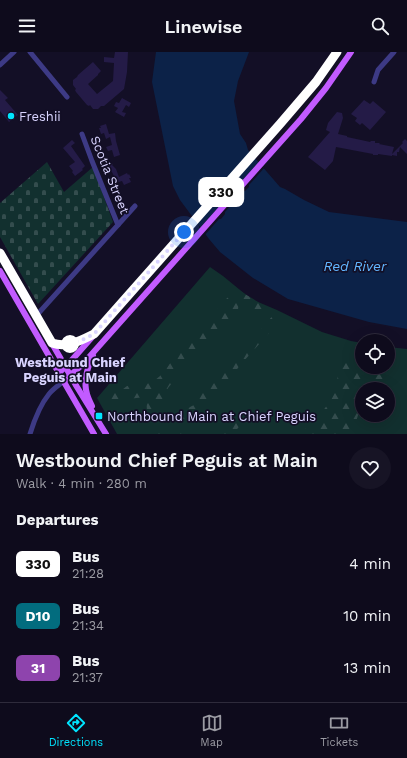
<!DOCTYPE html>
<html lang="en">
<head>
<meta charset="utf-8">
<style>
  :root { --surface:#0e0b1c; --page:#171425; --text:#f1f3f6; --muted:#9b9ba3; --line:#2e2b3b; --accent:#00e5ff }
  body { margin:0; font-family:"Work Sans",sans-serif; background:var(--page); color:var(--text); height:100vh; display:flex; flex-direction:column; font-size:15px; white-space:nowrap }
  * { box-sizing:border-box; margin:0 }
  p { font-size:13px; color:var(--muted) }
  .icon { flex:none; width:22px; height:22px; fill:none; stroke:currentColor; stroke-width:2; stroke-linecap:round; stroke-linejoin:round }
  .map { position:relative; height:382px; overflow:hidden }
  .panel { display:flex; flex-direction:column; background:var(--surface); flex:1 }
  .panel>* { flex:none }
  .badge { padding:0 8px; border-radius:6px; font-size:14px; line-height:26px }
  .controls { position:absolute; left:355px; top:282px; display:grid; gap:8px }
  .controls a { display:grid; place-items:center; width:40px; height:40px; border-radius:50%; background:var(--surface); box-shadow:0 4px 16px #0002,0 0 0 1px var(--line); font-size:20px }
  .you { position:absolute; width:20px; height:20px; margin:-10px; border:3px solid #fff; border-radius:50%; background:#1a73e8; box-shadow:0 0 0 6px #1a73e833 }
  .map>.badge { position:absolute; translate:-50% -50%; box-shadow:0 0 0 2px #fff }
  h2 { padding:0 16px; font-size:15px; line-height:36px }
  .round { display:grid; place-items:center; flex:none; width:42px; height:42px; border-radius:21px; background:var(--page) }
  .headline { display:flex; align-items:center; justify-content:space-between; height:68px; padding:0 16px }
  h1 { font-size:19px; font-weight:600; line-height:30px }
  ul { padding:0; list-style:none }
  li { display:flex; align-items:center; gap:12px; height:52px; padding:0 16px }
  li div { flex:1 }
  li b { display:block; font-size:15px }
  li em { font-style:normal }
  li .badge { min-width:44px; font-weight:700; text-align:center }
  header { display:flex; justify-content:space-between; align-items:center; height:52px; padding:0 16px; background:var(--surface); font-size:18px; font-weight:600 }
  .menu { display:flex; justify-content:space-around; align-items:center; height:56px; border-top:1px solid var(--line); background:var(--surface); font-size:11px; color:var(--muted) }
  .menu a { display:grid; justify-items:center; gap:2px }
  .menu .current { color:var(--accent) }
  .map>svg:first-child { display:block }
  .green { fill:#12302f; fill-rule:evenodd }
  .forest { fill:url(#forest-firs) }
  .cemetery { fill:url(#cemetery-stones) }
  .water { fill:#0c2248 }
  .pier { fill:#130f26 }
  .building { fill:#241b47 }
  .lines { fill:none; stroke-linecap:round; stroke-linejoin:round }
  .minor { stroke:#3d3a85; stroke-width:5 }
  .major { stroke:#c25bff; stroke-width:6 }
  .line-casing { stroke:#fff; stroke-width:9 }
  .line { stroke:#fff; stroke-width:6 }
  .walk { stroke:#d9d4ff; stroke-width:4; stroke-dasharray:0 7.2 }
  .poi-dot { fill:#00e5ff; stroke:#130f26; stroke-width:1.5 }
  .stop-dot { fill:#fff; stroke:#fff; stroke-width:2 }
  .labels { text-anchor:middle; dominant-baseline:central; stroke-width:3.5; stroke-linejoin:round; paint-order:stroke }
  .poi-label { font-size:13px; fill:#d9d4ff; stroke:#130f26; text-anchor:start }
  .street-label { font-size:13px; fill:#d9d4ff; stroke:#130f26 }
  .stop-label { font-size:13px; font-weight:bold; fill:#d9d4ff; stroke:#130f26 }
  .water-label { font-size:14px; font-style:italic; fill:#62b6ff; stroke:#130f26 }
</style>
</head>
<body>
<header><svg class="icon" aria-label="menu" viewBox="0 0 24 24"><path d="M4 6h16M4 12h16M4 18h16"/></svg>Linewise<svg class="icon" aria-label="search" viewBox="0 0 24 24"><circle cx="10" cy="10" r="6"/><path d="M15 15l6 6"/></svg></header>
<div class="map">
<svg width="407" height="382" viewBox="0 0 407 382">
  <defs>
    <pattern id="forest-firs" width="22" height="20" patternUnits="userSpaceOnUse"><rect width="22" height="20" fill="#12302f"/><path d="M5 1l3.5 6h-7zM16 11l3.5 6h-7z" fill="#344d4e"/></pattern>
    <pattern id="cemetery-stones" width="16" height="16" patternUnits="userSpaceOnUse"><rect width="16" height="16" fill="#12302f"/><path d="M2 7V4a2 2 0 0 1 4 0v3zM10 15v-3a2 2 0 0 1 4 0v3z" fill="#344d4e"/></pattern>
  </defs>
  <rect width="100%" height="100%" fill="#130f26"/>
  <path class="green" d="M210,215L223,224L251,247L277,258L322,280L351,289L362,291V315H388V295L407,297V382H117L97,346ZM362,337H388V363H362Z"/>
  <g class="forest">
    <path d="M239,238C247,244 257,248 264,255L261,260L255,261L249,258L247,251H239L238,257L236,263L220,276L205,290L168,336L158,356V369L160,375L167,378L173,379L175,378L180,369L181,364L188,356L194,353L201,342L215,330L228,316L275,261L277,260L281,262L282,264L280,269L242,311L224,333L198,358L181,382H157C147,373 146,358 147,345C141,345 136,346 130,347C123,350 117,355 109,357C105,349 109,348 111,341H118L127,334L133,333L146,332L154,329L160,324L192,284L210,270L214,261L225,248L234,240Z"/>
    <path d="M346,307L353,309L359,307L362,308V315H382L385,316L389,321L388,327L380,332L374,337H362V350L355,373L348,378L341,380L336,382H300C312,370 332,353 336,336C338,328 338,319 338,311L341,309Z"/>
    <polygon points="234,365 240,366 248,369 249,371 248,374 245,376 239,375 232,382 212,382 223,377"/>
  </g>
  <polygon class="cemetery" points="47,110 64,140 93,115 113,170 38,252 0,185 0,151"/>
  <polygon class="water" points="156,0 249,0 238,29 234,49 240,82 246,91 248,98 280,135 285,137 304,148 329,160 407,170 407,277 369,270 288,247 253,226 220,200 209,187 180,148 173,134 152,30"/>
  <polygon class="pier" points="260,109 265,115 249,133 249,135 245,139 243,139 225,160 225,162 221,167 219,167 204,184 199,177"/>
  <g class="building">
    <polygon points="115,0 128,0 127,20 124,37 104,54 101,54 98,57 93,57 90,53 89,54 87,53 76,40 75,38 76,37 73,33 73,28 77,25 78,23 93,10 101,19 98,22 98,23 88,32 97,42 113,29 114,11 104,10 104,5 114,6"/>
    <polygon points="0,38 8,46 5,48 18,63 9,70 0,59"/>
    <polygon points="122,46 131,51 129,55 126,53 122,60 126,61 124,65 115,60 118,56 114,54 116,50 119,51"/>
    <polygon points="364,48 370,52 373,49 386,60 370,78 362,71 360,73 355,69 357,66 351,62"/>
    <polygon points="337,60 342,61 343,66 338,82 347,84 347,85 361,88 370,90 371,89 375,89 375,91 380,91 379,92 394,95 392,102 403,91 402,90 405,87 407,89 407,102 400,95 399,100 397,100 397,104 392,103 392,104 378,102 378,103 373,103 373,102 336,95 333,109 325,118 308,105 330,80 326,78 328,71"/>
    <polygon points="106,72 109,82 115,81 116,89 120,103 114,105 112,98 108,99 106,95 112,93 110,85 106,87 104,81 101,82 99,76 101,76 100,74"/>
    <polygon points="72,88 75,91 71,94 85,114 82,117 83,118 75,124 72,120 73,119 69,114 75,110 63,96"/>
    <polygon points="110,111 113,112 112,113 116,117 119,125 127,121 128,123 129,122 131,126 129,126 131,130 124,133 122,129 115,131 114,126 115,126 112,120 107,121 105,115 108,114"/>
  </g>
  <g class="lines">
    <g class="minor">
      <polyline points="30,0 67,45"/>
      <polyline points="0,13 14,0"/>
      <polyline points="374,30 378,18 394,0"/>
      <polyline points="82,82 92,109 118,173"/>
      <polyline points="36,264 135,154"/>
      <path d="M30,382C34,369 40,353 49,342C53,337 59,333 64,329"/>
    </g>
    <g class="major">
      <polyline points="0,201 77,335 106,382"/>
      <polyline points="0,219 94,382"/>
      <path d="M52,291C66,295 78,290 91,284"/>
      <polyline points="59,321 71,309 292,59 316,30 337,0"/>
      <polyline points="64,329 83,312 99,294 301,67 326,36 351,0"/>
      <path d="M92,354C90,350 88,346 87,342C83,329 87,316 93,304"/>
    </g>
  </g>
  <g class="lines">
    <defs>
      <path id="line" d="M0,201L52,291C67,296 80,289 94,282L280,72L316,30L337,0"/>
    </defs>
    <use href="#line" class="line-casing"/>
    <use href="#line" class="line"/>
    <polyline class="walk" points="70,292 80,289 94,282 184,180"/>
  </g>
  <g class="poi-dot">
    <circle cx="11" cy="64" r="4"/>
    <rect x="95" y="360" width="8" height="8" rx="2"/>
  </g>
  <circle class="stop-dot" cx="70" cy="292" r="8"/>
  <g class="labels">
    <g class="poi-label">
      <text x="19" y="64">Freshii</text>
      <text x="107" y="364">Northbound Main at Chief Peguis</text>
    </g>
    <g class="street-label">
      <text transform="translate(110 123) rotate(68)">Scotia Street</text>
    </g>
    <g class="stop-label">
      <text x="70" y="310">Westbound Chief<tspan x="70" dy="15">Peguis at Main</tspan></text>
    </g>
    <g class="water-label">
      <text x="355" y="214">Red River</text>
    </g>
  </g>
</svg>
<div class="controls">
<a><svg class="icon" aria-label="locate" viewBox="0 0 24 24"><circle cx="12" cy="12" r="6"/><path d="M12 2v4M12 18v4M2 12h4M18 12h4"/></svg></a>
<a><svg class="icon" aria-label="layers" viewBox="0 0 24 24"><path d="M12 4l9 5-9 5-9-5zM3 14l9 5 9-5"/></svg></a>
</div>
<div class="you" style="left:184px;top:180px"></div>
<b class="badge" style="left:221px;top:140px;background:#fff;color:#111">330</b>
</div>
<section class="panel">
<div class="headline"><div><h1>Westbound Chief Peguis at Main</h1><p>Walk · 4 min · 280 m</p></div><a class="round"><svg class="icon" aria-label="heart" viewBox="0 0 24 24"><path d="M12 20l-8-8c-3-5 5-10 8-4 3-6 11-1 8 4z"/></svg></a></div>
<h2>Departures</h2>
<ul>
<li><span class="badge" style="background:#fff;color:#111">330</span><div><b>Bus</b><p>21:28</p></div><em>4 min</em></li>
<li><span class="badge" style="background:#026c7e;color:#fff">D10</span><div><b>Bus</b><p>21:34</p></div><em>10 min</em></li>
<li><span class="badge" style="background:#8e44ad;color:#fff">31</span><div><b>Bus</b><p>21:37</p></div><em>13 min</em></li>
</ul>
</section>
<nav class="menu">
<a class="current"><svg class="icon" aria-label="directions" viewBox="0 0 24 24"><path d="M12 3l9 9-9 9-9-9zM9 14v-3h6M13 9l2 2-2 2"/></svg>Directions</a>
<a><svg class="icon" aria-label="map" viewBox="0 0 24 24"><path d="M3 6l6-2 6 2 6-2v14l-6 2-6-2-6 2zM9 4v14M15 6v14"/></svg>Map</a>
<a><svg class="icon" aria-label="tickets" viewBox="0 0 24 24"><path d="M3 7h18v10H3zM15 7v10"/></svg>Tickets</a>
</nav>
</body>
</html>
